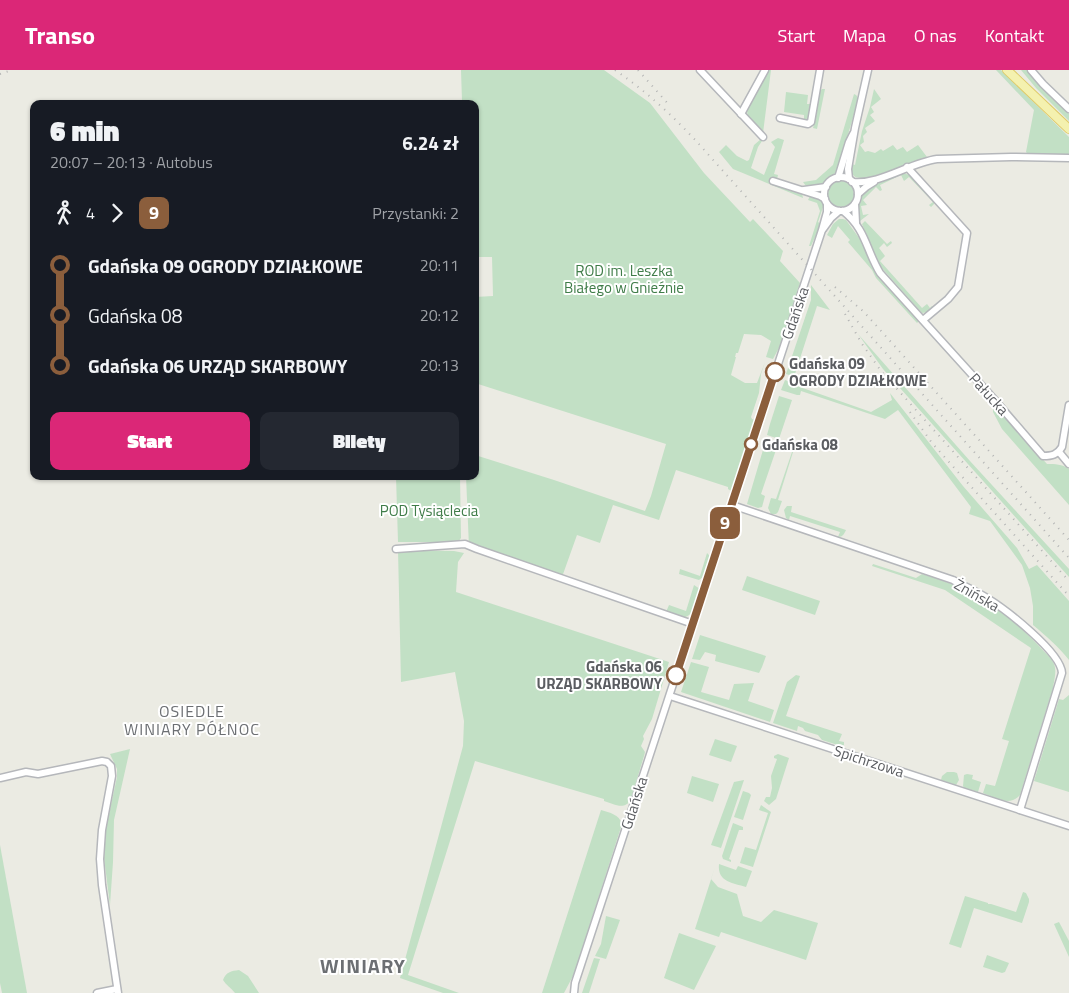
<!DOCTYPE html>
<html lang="pl">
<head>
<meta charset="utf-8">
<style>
  :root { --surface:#171b24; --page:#242831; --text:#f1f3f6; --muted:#9ea1a6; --accent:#db2777 }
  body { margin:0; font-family:"Titillium Web",sans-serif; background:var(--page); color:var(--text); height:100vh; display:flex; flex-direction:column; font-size:19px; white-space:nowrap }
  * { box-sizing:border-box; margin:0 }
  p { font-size:16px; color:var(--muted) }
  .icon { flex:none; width:28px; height:28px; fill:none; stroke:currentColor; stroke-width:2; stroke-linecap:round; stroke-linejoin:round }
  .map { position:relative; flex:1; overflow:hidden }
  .details { position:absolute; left:30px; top:30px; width:449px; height:380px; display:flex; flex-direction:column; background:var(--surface); border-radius:10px; box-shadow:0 1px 4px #0004 }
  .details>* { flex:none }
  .badge { padding:0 10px; border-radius:8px; font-size:18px; line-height:32px }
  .map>.badge { position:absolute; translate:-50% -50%; box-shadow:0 0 0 2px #fff }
  .legs { display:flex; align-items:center; gap:8px; height:55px; padding:0 20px; font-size:16px }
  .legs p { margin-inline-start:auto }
  .summary { display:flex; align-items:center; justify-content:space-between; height:85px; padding:0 20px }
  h1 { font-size:28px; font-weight:800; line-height:38px }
  .action { display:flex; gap:10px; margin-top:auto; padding:10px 20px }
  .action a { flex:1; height:58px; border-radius:10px; background:var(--accent); color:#fff; font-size:20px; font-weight:800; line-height:58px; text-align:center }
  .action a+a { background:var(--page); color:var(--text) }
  ul { padding:0 20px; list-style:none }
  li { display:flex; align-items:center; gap:18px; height:50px; font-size:19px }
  li i { display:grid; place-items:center; width:8px; height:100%; margin:0 6px; background:currentColor }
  li i::after { content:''; width:12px; height:12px; margin:-6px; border:4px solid; border-radius:50%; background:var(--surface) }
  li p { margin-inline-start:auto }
  li:first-child i { background:linear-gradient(#0000 50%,currentColor 0) }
  li:last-child i { background:linear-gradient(currentColor 50%,#0000 0) }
  header { display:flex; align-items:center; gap:30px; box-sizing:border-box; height:70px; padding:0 25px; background:var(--accent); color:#fff }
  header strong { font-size:24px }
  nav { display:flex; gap:28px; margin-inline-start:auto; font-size:18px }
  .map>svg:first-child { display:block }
  .green { fill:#c2e0c5 }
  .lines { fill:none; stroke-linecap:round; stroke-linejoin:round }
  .minor-casing { stroke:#b5b7bb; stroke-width:9 }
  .major-casing { stroke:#dfcb68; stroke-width:10 }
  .minor { stroke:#fff; stroke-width:6 }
  .major { stroke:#f4f1af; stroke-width:8 }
  .rail { stroke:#b3b4b4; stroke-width:2; stroke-dasharray:1 6; stroke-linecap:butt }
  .line-1-casing { stroke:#fff; stroke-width:11 }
  .line-1 { stroke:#8b5e3c; stroke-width:8 }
  .stop-1-dot { fill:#fff; stroke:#8b5e3c; stroke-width:2.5 }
  .labels { text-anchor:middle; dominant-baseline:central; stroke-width:4; stroke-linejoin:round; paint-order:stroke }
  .park-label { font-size:15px; fill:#3f7c48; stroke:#fff }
  .street-label { font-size:15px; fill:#5b5d61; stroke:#fff }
  .stop-label { font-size:15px; font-weight:bold; fill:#5b5d61; stroke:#fff; text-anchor:start }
  .neighbourhood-label { font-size:16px; letter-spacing:1px; fill:#6c6f73; stroke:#fff }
  .district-label { font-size:20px; font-weight:bold; letter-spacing:1px; fill:#6c6f73; stroke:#fff }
</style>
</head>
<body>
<header>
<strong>Transo</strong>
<nav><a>Start</a><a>Mapa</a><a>O nas</a><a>Kontakt</a></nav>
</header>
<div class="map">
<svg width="1069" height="923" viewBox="0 0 1069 923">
  <rect width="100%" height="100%" fill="#ebebe3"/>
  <g class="green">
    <polygon points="461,0 604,0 650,33 704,103 750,152 753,149 783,181 780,191 800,213 780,276 773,289 766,287 771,271 761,265 744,264 738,283 736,283 735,287 736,287 731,305 745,313 757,313 765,292 761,304 759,323 751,347 752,349 755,350 731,421 728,419 728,417 676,400 659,450 613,435 600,473 577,465 562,507 469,477 466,406 475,406 475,385 554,410 645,441 651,426 666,374 475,313 475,227 493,226 492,187 475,187 475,34 455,34 448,31 462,31"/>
    <path d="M768,0H771L763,63C757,56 746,49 747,39Z"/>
    <polygon points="996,0 1001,0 1069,67 1069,84 1028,84 1026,82 1034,40"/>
    <polygon points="1021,0 1027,0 1051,26 1069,44 1069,51 1036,18"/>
    <polygon points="822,19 825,19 817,59 813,58 817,42 816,41 820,21"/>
    <path d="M874,19L881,29L871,37L874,42L870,45L875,51L865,58L867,62L863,66L864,72L860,75L865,82L868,81L875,83L881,79L883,81L893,75L897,80L903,77L907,82L918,75L927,87C913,90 864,115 854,106C851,103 852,98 852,94L855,95L862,61L870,37Z"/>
    <polygon points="786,22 808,25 807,34 811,34 809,48 804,50 804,45 784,42"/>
    <path d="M854,24C857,25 858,27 858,31L837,101L823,115L815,117L806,116L803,112L816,110L833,95Z"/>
    <polygon points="778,68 784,70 774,104 778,105 776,113 802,123 803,128 733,99 719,82 726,75 737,86 747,91 749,90 754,75 761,69 762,71 758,77 751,98 764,105 775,77 771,72"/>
    <polygon points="902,103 910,105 934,131 934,134 931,137 929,135 933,132 909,107 904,111 901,105 880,115 882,120 880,121 876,117 863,130 867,135 861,136 863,145 869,144 860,151 857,144 857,140 862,124 877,114"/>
    <circle cx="841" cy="124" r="13"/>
    <polygon points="810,126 819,128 824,134 818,152 821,154 811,176 809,176 820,141 817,133 808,130"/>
    <polygon points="839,149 843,149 846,150 862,172 872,197 878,206 919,251 917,253 876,208 872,200 848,172 850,170 838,156 832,168 827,165 833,154"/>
    <polygon points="865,151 887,174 891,171 892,173 887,177 884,173 879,178 885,186 880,191 922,238 927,234 930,238 932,236 934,238 928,242 922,243 880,196 862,154"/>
    <polygon points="811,215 830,240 817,236 795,304 799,306 796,307 786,304 811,230"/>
    <polygon points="858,264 970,391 1069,499 1069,507 883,299"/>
    <path d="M785,310L794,313L797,316L871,342L892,330L890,323L963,416L1017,478L1029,499L1037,495L1069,531V590C1058,576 1046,566 1033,555V536L1030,518L1022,495L990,451L969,444L971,437L898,340L885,349L801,321L800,325H797L781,320Z"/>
    <polygon points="779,326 792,330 779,369 767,365 770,354"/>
    <path d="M995,336L1047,394C1055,394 1062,394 1069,399V435L1002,359L993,342V338Z"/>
    <polygon points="765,373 777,377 761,424 765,426 762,437 758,438 747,434"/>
    <polygon points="792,382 793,382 778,430 782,431 778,442 776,444 771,444 768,438 771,428 776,429"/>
    <polygon points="396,406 460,406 461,468 458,472 398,472"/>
    <path d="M787,436H792L791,442L846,460C844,464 843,467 838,467L840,462L790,446L789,450L786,448L784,440Z"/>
    <path d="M398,480L454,481L464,483L458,492L456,522L669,592L652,649L643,666L644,669L641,676L645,682L644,686L631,729C625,741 614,734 604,731V729L475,691L408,905L459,923H443L400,908L463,676L464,651L455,602L401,612Z"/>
    <path d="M707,483L710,486C708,494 706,506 699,510L679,504L680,499L700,506Z"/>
    <path d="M873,494L916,508L922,504C938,509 954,514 969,522C994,534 1020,556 1039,576C1044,582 1052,588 1054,594C1057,601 1054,611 1053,618L1020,725C1010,737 996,728 983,723L986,714L995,716L1009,671L1002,669L1031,578L945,520L872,496Z"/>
    <polygon points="747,506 820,531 815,545 742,520"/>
    <path d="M694,515L700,519C697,528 694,549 682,547C677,547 671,544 666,542L669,535L686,541Z"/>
    <polygon points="700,565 766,586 762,597 759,603 715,591 716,585 705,582 700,590 692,589"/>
    <polygon points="691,592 709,597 701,622 729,630 734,614 754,613 748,631 774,640 770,652 681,622"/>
    <polygon points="796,605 800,606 786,646 842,664 839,671 844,672 844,675 841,676 822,670 818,665 805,661 803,658 798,656 797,661 773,653 787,612"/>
    <polygon points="1069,625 1069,722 1034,711 1059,629 1063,630"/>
    <polygon points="715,669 737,676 731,692 709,685"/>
    <polygon points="130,679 114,750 113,792 110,835 104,788 106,758 117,707 117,699 110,684"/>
    <polygon points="778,684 789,688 776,729 769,735 764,731 766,727 770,727 772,718 771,706 777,689 774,688 774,686"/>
    <polygon points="947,702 954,702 957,703 959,710 956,715 941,710 942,706"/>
    <polygon points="967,704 973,705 972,709 981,712 978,722 964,718 963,716 964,705"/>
    <polygon points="692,706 719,714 713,732 687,723"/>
    <polygon points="744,710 721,778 711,775 734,712"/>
    <polygon points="743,721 749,723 751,725 743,750 734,747"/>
    <polygon points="761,735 771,742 753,797 740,793 745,777 756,780 768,743 759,740"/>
    <path d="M601,740C610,743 619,744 622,754L574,904L564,923H542Z"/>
    <polygon points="733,753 743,757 743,760 739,760 729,789 731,790 731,792 723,789 722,786"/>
    <polygon points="0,775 27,923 2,923 0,913"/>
    <path d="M719,794L736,800L738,796L752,801L746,817C733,813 717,812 719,794Z"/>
    <polygon points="715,797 711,809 718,817 737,824 743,846 761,852 774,840 818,853 806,890 721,862 719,867 695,859"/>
    <polygon points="1023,822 1026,823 1029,829 1029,832 1022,853 974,838 961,878 949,874 965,826 988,833 988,834 991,834 1016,842"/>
    <polygon points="606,846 620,850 606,889 595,886 601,874"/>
    <polygon points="1059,852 1069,871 1069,887 1054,854"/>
    <polygon points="679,863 716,876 694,920 664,908"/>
    <polygon points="987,885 1009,893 1005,902 1002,903 983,897"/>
    <polygon points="594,888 600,889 589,923 582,923"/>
    <path d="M239,900L248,906L259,923H235C231,918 226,915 223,910C226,902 231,901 239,900Z"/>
  </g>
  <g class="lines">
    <defs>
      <g id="minor">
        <polyline points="700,0 763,67"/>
        <polyline points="1031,0 1043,14 1069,39"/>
        <polyline points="741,44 765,0"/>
        <polyline points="780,48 808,54 811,52 820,0"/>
        <polyline points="907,97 967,163 958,217 948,229 923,250"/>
        <circle cx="841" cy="124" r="17"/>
        <polyline points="838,108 849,72 853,64"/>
        <polyline points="849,109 848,99 855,58 868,0"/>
        <polyline points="773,111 820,126 825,129"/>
        <path d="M852,112C880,115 909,93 937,89L1011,87L1069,88"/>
        <polyline points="804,120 826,117"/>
        <polyline points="858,124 866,117 874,112"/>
        <polyline points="855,134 856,153"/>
        <path d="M843,141C866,159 866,180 880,203L993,328L1043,386C1052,386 1057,385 1062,377L1069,335"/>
        <polyline points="823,159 831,148 839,141"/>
        <polyline points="1059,382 1069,394"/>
        <path d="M732,435L953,510C964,516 976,521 987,528C1005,539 1061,582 1062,603L1020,740"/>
        <polyline points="396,479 465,474 477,479 693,554"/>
        <polyline points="670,626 1069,756"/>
        <polyline points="0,708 26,702 38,704 102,691 107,692 111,696 112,706 102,760 100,789 102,815 118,923"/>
        <polyline points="97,923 117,919"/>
        <polyline points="574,923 575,913 822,160 827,142 827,134"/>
      </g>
      <polyline id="major" points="1007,0 1069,59"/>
    </defs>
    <use href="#minor" class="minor-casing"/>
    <use href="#major" class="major-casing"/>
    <use href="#minor" class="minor"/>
    <use href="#major" class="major"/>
    <g class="rail">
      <path d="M615,0C646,21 673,46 698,73L1069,488"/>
      <polyline points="638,0 670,36"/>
      <polyline points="0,4 12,0"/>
      <polyline points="835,217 864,242 1069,470"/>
      <polyline points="845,244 862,274 881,301 1069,511"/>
      <polyline points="910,342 932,373 1069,526"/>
    </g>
  </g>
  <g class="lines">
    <defs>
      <polyline id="line-1" points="676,605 775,302"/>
    </defs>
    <use href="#line-1" class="line-1-casing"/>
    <use href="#line-1" class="line-1"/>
  </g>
  <g class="stop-1-dot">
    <circle cx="775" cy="302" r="9"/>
    <circle cx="751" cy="374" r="6"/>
    <circle cx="676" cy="605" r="9"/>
  </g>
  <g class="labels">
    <g class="park-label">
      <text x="624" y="200">ROD im. Leszka<tspan x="624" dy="17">Białego w Gnieźnie</tspan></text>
      <text x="429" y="440">POD Tysiąclecia</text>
    </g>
    <g class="street-label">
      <text transform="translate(795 243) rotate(-71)">Gdańska</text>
      <text transform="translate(989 324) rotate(48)">Pałucka</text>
      <text transform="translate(977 525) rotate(30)">Żnińska</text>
      <text transform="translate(869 691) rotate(18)">Spichrzowa</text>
      <text transform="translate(634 733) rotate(-72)">Gdańska</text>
    </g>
    <g class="stop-label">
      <text x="789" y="293">Gdańska 09<tspan x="789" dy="17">OGRODY DZIAŁKOWE</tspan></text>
      <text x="762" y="374">Gdańska 08</text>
      <text x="662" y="596" text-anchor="end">Gdańska 06<tspan x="662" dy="17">URZĄD SKARBOWY</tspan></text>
    </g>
    <g class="neighbourhood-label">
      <text x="192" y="641">OSIEDLE<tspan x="192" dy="18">WINIARY PÓŁNOC</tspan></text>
    </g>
    <g class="district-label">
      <text x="363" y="895">WINIARY</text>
    </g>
  </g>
</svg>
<b class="badge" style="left:725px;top:453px;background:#8b5e3c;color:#fff">9</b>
<section class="details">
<div class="summary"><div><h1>6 min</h1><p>20:07 – 20:13 · Autobus</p></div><b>6.24 zł</b></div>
<div class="legs"><svg class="icon" aria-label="walk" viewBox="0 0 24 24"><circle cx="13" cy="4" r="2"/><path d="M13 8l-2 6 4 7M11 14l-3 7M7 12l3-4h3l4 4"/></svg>4<svg class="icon" aria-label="forward" viewBox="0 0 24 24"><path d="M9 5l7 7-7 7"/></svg><b class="badge" style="background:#8b5e3c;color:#fff">9</b><p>Przystanki: 2</p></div>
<ul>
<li><i style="color:#8b5e3c"></i><b>Gdańska 09 OGRODY DZIAŁKOWE</b><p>20:11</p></li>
<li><i style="color:#8b5e3c"></i><span>Gdańska 08</span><p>20:12</p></li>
<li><i style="color:#8b5e3c"></i><b>Gdańska 06 URZĄD SKARBOWY</b><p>20:13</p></li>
</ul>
<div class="action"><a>Start</a><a>Bilety</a></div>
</section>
</div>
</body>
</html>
